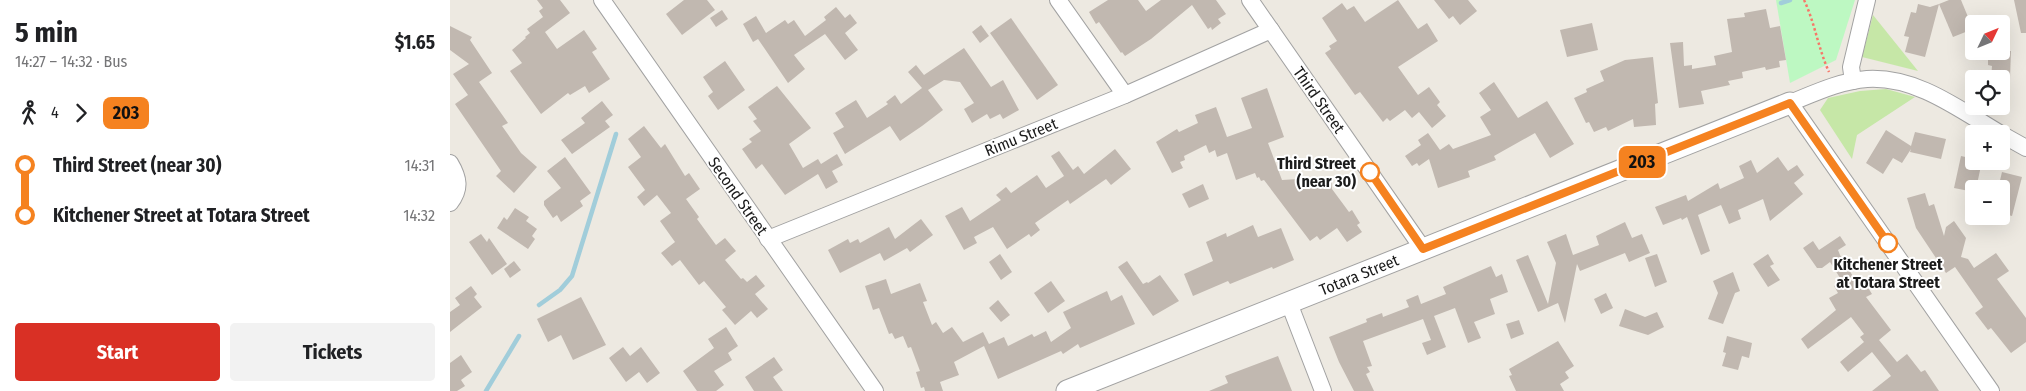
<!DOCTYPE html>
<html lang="en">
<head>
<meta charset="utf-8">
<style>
  :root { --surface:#fff; --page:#f2f2f2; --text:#202124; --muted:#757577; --accent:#d93025 }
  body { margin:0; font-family:"Fira Sans Condensed",sans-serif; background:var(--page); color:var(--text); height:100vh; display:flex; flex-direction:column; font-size:19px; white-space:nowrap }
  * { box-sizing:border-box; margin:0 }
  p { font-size:16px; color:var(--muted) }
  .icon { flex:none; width:28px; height:28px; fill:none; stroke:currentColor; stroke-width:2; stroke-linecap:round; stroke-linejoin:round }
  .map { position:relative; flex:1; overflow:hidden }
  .panel { display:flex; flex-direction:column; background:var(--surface); width:450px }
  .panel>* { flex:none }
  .badge { padding:0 10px; border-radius:8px; font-size:18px; line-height:32px }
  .needle { width:32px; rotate:47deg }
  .tools { position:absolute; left:1515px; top:15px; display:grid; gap:10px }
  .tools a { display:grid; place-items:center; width:45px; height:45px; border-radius:5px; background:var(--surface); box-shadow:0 5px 20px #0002; font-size:25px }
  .map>.badge { position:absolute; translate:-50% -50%; box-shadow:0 0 0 2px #fff }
  .legs { display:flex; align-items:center; gap:8px; height:55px; padding:0 15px; font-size:16px }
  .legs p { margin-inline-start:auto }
  .summary { display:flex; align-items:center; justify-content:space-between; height:85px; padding:0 15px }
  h1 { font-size:28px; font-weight:700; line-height:38px }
  .action { display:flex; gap:10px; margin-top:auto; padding:10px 15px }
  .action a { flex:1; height:58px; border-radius:5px; background:var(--accent); color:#fff; font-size:20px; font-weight:700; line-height:58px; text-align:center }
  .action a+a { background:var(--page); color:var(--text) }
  ul { padding:0 15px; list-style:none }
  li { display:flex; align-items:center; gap:18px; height:50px; font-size:19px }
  li i { display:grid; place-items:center; width:8px; height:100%; margin:0 6px; background:currentColor }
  li i::after { content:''; width:12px; height:12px; margin:-6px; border:4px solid; border-radius:50%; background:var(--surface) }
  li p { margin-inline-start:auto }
  li:first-child i { background:linear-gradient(#0000 50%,currentColor 0) }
  li:last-child i { background:linear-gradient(currentColor 50%,#0000 0) }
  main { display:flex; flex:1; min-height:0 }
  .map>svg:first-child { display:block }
  .grass { fill:#c6e7a7 }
  .park { fill:#bdf8c2 }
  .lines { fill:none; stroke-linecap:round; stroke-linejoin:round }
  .stream { stroke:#a1cdda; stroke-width:4.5 }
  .building { fill:#c1b8b0 }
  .minor-casing { stroke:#a2a2a2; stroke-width:18 }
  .tertiary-casing { stroke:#a2a2a2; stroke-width:23 }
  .path { stroke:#f77768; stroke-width:2.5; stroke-dasharray:2.5 2.5; stroke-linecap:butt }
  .minor { stroke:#fff; stroke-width:16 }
  .tertiary { stroke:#fff; stroke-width:21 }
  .line-1-casing { stroke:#fff; stroke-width:11 }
  .line-1 { stroke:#f58220; stroke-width:8 }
  .stop-1-dot { fill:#fff; stroke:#f58220; stroke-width:2.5 }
  .labels { text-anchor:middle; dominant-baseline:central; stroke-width:4; stroke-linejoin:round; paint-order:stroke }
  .street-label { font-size:16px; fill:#1b1b1b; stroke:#fff }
  .stop-label { font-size:16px; font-weight:bold; fill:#1b1b1b; stroke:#fff; text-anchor:end }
</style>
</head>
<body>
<main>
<section class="panel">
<div class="summary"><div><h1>5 min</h1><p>14:27 – 14:32 · Bus</p></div><b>$1.65</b></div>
<div class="legs"><svg class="icon" aria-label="walk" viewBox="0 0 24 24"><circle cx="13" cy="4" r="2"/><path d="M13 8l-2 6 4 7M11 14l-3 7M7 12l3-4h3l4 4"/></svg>4<svg class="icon" aria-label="forward" viewBox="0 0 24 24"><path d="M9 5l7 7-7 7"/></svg><b class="badge" style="background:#f58220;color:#111">203</b></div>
<ul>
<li><i style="color:#f58220"></i><b>Third Street (near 30)</b><p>14:31</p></li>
<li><i style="color:#f58220"></i><b>Kitchener Street at Totara Street</b><p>14:32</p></li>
</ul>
<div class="action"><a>Start</a><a>Tickets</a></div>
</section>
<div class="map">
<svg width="1576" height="391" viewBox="0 0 1576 391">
  <rect width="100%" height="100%" fill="#ede9e1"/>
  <g class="grass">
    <polygon points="1423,15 1468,71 1412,57"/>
    <polygon points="1436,89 1465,97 1407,135 1402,159 1370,110 1378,98 1410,91"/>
  </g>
  <polygon class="park" points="1326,0 1405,0 1386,60 1340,83"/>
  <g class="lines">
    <g class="stream">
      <polyline points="1331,3 1340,0"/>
      <polyline points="89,305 110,290 122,276 166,134"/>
      <polyline points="36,391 69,336"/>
    </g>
  </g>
  <g class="building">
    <polygon points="87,0 110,0 120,13 95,32 107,49 134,30 147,49 142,52 160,79 139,93 135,86 120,95 118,93 91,114 60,71 72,63 62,50 76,38 75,37 80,33 77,29 93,17 89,11 93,8"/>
    <polygon points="234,0 257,0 265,10 232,35 216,14"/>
    <polygon points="658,0 688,0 696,11 711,0 766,0 776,14 768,19 771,23 762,30 761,27 758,29 742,5 701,39 675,56 672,52 671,53 649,22 646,24 639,12"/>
    <polygon points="948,0 968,29 977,23 988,41 948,67 968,95 979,87 990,102 987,105 996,116 982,128 969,112 962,118 955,110 940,121 937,118 933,122 910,92 905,95 875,53 881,49 879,46 887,41 872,18 892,3 897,10 904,6 915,22"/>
    <polygon points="984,0 1018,0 1027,11 1010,25 1003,16 999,19"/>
    <polygon points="1499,0 1511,0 1523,29 1503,37 1489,4"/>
    <polygon points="1564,0 1576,0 1576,33 1571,33"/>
    <polygon points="1468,4 1480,7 1489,4 1475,57 1455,52 1459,37 1454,36 1461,12 1466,13"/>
    <polygon points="386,7 395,18 400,14 407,23 395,33 408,50 395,60 375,34 344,55 355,69 338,83 308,39 303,42 293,24 306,16 316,33 335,20 338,24 344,20 355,36 376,20 374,17"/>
    <polygon points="1316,9 1320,28 1330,26 1336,60 1329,61 1330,67 1316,70 1315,67 1292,72 1293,78 1278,81 1280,85 1251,91 1254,104 1229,108 1220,43 1233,42 1234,66 1242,65 1242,69 1266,65 1264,56 1282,52 1277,19 1295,17 1294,13"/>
    <polygon points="272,10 278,19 266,27 260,18"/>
    <polygon points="561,18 608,85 587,100 540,33"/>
    <polygon points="1142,23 1148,50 1117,57 1110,30"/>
    <polygon points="531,25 539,36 530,43 522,32"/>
    <polygon points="0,26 22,37 20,40 42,73 29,82 58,123 52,126 71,153 87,167 64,193 46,176 51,171 5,104 18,95 3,74 19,64 0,50"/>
    <polygon points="514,48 541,87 553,80 569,110 553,119 550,114 540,119 537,114 522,123 514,109 524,103 510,82 494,80 478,90 493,110 472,126 450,141 440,126 395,154 383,133 394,127 385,113 406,100 417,118 438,104 436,102 445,95 451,104 472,88 458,72 466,65 474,75"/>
    <polygon points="1538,51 1561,51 1560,79 1541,79 1542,66 1538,65"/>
    <polygon points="1203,57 1208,103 1205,104 1206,125 1184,127 1183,119 1158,131 1156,127 1144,132 1139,122 1136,123 1124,98 1137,92 1136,89 1154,81 1150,71 1175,60"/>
    <polygon points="275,61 295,90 268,110 258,96 263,92 253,77"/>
    <polygon points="1044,82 1068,118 1097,101 1124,144 1100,158 1085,133 1044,156 1046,160 1018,171 1020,177 988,188 979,159 969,166 967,163 962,166 955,156 971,145 968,140 978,133 990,150 999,144 1003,149 1041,135 1030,117 1041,110 1029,93"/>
    <polygon points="327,86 361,128 339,144 353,168 368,159 371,164 387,154 393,165 382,171 388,182 376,189 368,174 335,195 312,164 306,169 292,149 302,142 299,139 311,131 303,121 307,119 298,107"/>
    <polygon points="817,88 834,137 818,143 832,180 881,177 882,189 899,212 902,210 910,223 907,225 912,232 897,242 887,228 870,240 867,236 860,241 814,180 811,181 809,177 807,178 805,173 786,180 777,153 767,157 765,150 759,153 756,145 734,156 735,160 730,162 733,168 722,173 706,142 727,129 729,132 748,123 745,115 766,107 777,137 802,128 791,98"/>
    <polygon points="152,101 163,115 155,121 160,127 122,154 111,140 135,123 131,118"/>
    <polygon points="194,126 211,148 215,144 235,176 239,173 250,189 236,199 249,217 247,219 266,245 275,238 286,251 275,260 291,279 293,278 297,282 306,275 315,286 305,294 318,309 307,318 301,311 285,325 272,310 276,307 254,281 249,285 230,260 222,266 211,253 225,242 210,221 221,213 207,195 194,206 187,197 195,190 178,167 191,157 178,139"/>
    <polygon points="1436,130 1461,146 1465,132 1496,139 1491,159 1460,152 1461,149 1452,163 1443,158 1433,174 1416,163"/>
    <polygon points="665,149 681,169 661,185 656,179 620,204 618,200 585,223 590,230 581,237 579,234 557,249 543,227 524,237 527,243 514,250 495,216 512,207 520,221 551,200 546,195 556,187 561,193 587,175 596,188 614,176 601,156 609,151 623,170 628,166 634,174"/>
    <polygon points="1511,156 1524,159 1524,161 1532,161 1526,189 1524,189 1524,192 1504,188"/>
    <polygon points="115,157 141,193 130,201 133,206 111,222 107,215 103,218 94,205 94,201 111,188 97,171"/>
    <polygon points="1328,157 1338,171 1347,165 1354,175 1344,183 1353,194 1320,221 1313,199 1288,210 1291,219 1279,224 1271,205 1248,215 1260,251 1251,255 1237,217 1232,220 1231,218 1213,225 1205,207 1236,195 1238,201 1268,183 1270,189 1294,178 1289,166 1301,160 1307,173"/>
    <polygon points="1552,172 1572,177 1562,216 1551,213 1551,189 1548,189"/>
    <polygon points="753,184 759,199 739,208 732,194"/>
    <polygon points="1475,193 1479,206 1484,204 1494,236 1496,227 1504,221 1516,238 1511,257 1518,259 1524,268 1546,253 1559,271 1547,279 1576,318 1576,342 1561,353 1541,328 1538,330 1525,313 1533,307 1505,267 1496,273 1466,228 1457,198"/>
    <polygon points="65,208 79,217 76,221 87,229 82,236 85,239 78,249 47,228 54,217 57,220"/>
    <polygon points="471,219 483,235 460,252 457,248 434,261 430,253 390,273 378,250 398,239 400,243 408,239 410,243 439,227 445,239"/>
    <polygon points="1175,222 1182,238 1192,234 1200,253 1179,262 1175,253 1130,271 1127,264 1115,323 1108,303 1088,312 1066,260 1078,255 1098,304 1106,263 1097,242 1116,234 1123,255 1149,245 1146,236"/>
    <polygon points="803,225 808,237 831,228 844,260 823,269 822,267 780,284 778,281 743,296 734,274 763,261 756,242 776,233 777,237"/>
    <polygon points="31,234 37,242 39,238 57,264 42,275 19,242"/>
    <polygon points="1390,236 1396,245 1388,250 1390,255 1404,278 1410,275 1422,294 1416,297 1441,330 1429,340 1447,362 1457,354 1471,372 1475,370 1489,391 1422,391 1441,376 1422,352 1398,372 1390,362 1414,342 1410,337 1414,334 1401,317 1358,349 1351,339 1386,310 1379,298 1388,293 1384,286 1392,281 1380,262 1372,268 1367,268 1353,248 1363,241 1369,250"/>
    <polygon points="550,254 562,272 551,280 539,262"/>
    <polygon points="1207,254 1217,282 1205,287 1195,258"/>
    <polygon points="1318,254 1324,264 1320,266 1330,280 1318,287 1303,264"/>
    <polygon points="64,261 71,270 60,278 54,269"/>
    <polygon points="677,261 693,284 697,282 698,283 710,275 729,301 703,316 668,267"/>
    <polygon points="1041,266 1046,277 1052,274 1058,292 1040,299 1045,314 1024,322 1031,338 1018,343 1005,308 984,316 996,347 977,355 972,343 981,340 973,319 913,341 922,366 917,367 920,372 916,374 924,391 904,391 889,362 879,337 917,322 916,319 932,313 933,317 959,307 956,300 968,295 971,304 996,294 993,287"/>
    <polygon points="1283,272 1290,291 1285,293 1273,324 1258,319 1268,293 1263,281"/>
    <polygon points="436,279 441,294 470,283 477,301 473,302 482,325 486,322 493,333 502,327 513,342 533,332 539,344 554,337 558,346 582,334 584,337 596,331 601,342 621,328 613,312 657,291 661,301 672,295 685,324 630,348 628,344 613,354 611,351 548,379 534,346 504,362 509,375 490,382 493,391 475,391 474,387 471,388 466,372 470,371 461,347 458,348 453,336 445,339 442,333 439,334 429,308 423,310 415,286"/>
    <polygon points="601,281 615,301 598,313 584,293"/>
    <polygon points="21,286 27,294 24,297 32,307 0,332 0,312 10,305 5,298"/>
    <polygon points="1156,293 1163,308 1151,314 1144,299"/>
    <polygon points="131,297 156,345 123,360 111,335 98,342 87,319"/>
    <polygon points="548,300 560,315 551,322 539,308"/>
    <polygon points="1175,309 1195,317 1207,312 1214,327 1198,335 1169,326"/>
    <polygon points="1069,320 1074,334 1061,339 1056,324"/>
    <polygon points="276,327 288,346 278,353 282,360 264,371 274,385 266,391 247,391 233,371 264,348 258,339"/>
    <polygon points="1277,336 1302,343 1299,358 1292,356 1288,370 1272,366 1276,353 1273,352"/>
    <polygon points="1108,341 1124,366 1115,372 1119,378 1110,384 1114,391 1066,391 1059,376 1062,375 1059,369"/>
    <polygon points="173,347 180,356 191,347 210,373 197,383 189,372 176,382 159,358"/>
    <polygon points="11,355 22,372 11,380 15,386 7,391 0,391 0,363"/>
    <polygon points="828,356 842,391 759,391 778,383 775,376"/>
    <polygon points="324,357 333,370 323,377 333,391 304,391 295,377"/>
  </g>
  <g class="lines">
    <defs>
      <g id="minor">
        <polyline points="152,0 425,391"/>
        <polyline points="608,0 675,95"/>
        <polyline points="800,0 973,249"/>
        <polyline points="1403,81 1401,67 1417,0"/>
        <polyline points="1551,134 1576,148"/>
        <path d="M0,163C9,178 11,189 0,203"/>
        <polyline points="318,239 675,95 821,30"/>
        <polyline points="839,303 873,391"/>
        <path d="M1541,391L1340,103C1365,93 1390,81 1417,79C1467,76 1510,110 1551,134"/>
      </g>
      <polyline id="tertiary" points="617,391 1340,103"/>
    </defs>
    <use href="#minor" class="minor-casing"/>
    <use href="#tertiary" class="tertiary-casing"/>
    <path class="path" d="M1354,0C1365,23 1368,48 1379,72"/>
    <use href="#minor" class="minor"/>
    <use href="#tertiary" class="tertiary"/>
  </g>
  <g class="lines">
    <defs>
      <polyline id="line-1" points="920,172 973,249 1340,103 1438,243"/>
    </defs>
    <use href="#line-1" class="line-1-casing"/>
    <use href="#line-1" class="line-1"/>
  </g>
  <g class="stop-1-dot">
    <circle cx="920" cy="172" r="9"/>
    <circle cx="1438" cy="243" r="9"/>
  </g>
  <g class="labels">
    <g class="street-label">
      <text transform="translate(869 100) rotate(55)">Third Street</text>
      <text transform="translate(571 137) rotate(-22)">Rimu Street</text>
      <text transform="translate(288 196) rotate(55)">Second Street</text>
      <text transform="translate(909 275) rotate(-22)">Totara Street</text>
    </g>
    <g class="stop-label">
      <text x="906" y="163">Third Street<tspan x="906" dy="18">(near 30)</tspan></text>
      <text x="1438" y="264" text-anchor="middle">Kitchener Street<tspan x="1438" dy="18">at Totara Street</tspan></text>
    </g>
  </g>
</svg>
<div class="tools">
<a><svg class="needle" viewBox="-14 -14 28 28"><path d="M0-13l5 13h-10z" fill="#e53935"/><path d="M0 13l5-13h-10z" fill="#757577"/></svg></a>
<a><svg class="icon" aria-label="locate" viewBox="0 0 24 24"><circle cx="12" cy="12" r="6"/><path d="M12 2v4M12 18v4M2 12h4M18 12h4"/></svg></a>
<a>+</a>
<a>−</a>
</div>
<b class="badge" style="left:1192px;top:162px;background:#f58220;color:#111">203</b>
</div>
</main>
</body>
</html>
